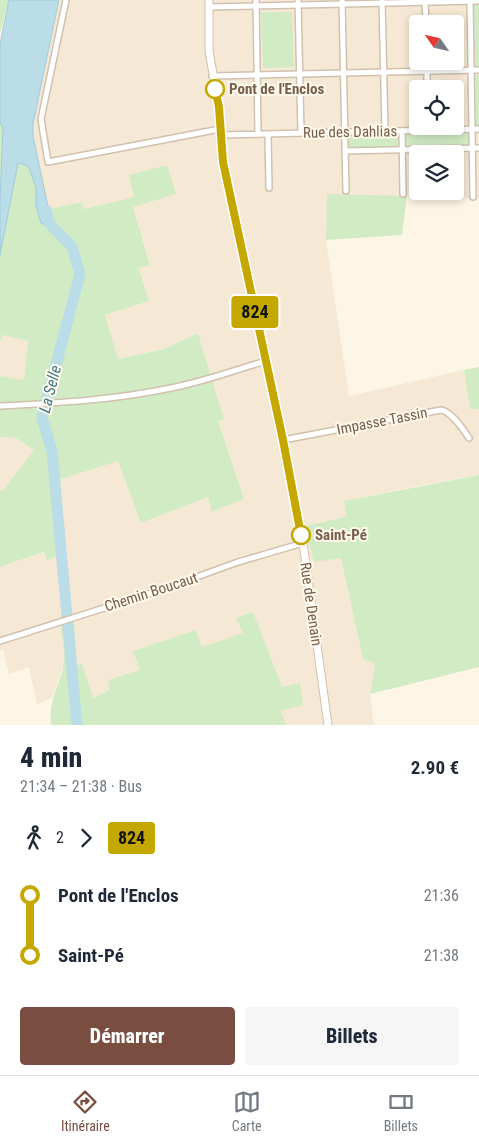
<!DOCTYPE html>
<html lang="fr">
<head>
<meta charset="utf-8">
<style>
  :root { --surface:#fff; --page:#f6f6f7; --text:#1f2937; --muted:#747a83; --line:#e0e1e3; --accent:#794e40 }
  body { margin:0; font-family:"Roboto Condensed",sans-serif; background:var(--page); color:var(--text); height:100vh; display:flex; flex-direction:column; font-size:19px; white-space:nowrap }
  * { box-sizing:border-box; margin:0 }
  p { font-size:16px; color:var(--muted) }
  .icon { flex:none; width:28px; height:28px; fill:none; stroke:currentColor; stroke-width:2; stroke-linecap:round; stroke-linejoin:round }
  .map { position:relative; height:725px; overflow:hidden }
  .sheet { display:flex; flex-direction:column; background:var(--surface); flex:1 }
  .sheet>* { flex:none }
  .badge { padding:0 10px; border-radius:4px; font-size:18px; line-height:32px }
  .needle { width:32px; rotate:304deg }
  .fabs { position:absolute; left:409px; top:15px; display:grid; gap:10px }
  .fabs a { display:grid; place-items:center; width:55px; height:55px; border-radius:5px; background:var(--surface); box-shadow:0 2px 8px #0003; font-size:25px }
  .map>.badge { position:absolute; translate:-50% -50%; box-shadow:0 0 0 2px #fff }
  .legs { display:flex; align-items:center; gap:8px; height:55px; padding:0 20px; font-size:16px }
  .legs p { margin-inline-start:auto }
  .summary { display:flex; align-items:center; justify-content:space-between; height:85px; padding:0 20px }
  h1 { font-size:28px; font-weight:800; line-height:38px }
  .cta { display:flex; gap:10px; margin-top:auto; padding:10px 20px }
  .cta a { flex:1; height:58px; border-radius:5px; background:var(--accent); color:#fff; font-size:20px; font-weight:800; line-height:58px; text-align:center }
  .cta a+a { background:var(--page); color:var(--text) }
  ul { padding:0 20px; list-style:none }
  li { display:flex; align-items:center; gap:18px; height:60px; font-size:19px }
  li i { display:grid; place-items:center; width:8px; height:100%; margin:0 6px; background:currentColor }
  li i::after { content:''; width:12px; height:12px; margin:-6px; border:4px solid; border-radius:50%; background:var(--surface) }
  li p { margin-inline-start:auto }
  li:first-child i { background:linear-gradient(#0000 50%,currentColor 0) }
  li:last-child i { background:linear-gradient(currentColor 50%,#0000 0) }
  .dock { display:flex; justify-content:space-around; align-items:center; height:70px; border-top:1px solid var(--line); background:var(--surface); font-size:14px; color:var(--muted) }
  .dock a { display:grid; justify-items:center; gap:2px }
  .dock .on { color:var(--accent) }
  .map>svg:first-child { display:block }
  .residential { fill:#f5e9d5; fill-rule:evenodd }
  .green { fill:#d1ebc4 }
  .water { fill:#badde7; stroke:#a0cbd9 }
  .lines { fill:none; stroke-linecap:round; stroke-linejoin:round }
  .river { stroke:#badde7; stroke-width:11 }
  .minor-casing { stroke:#d1c1ae; stroke-width:8 }
  .tertiary-casing { stroke:#d1c1ae; stroke-width:9 }
  .minor { stroke:#fff; stroke-width:5 }
  .tertiary { stroke:#fff; stroke-width:7 }
  .line-1-casing { stroke:#fff; stroke-width:11 }
  .line-1 { stroke:#c4a800; stroke-width:8 }
  .stop-1-dot { fill:#fff; stroke:#c4a800; stroke-width:2.5 }
  .labels { text-anchor:middle; dominant-baseline:central; stroke-width:4; stroke-linejoin:round; paint-order:stroke }
  .stop-label { font-size:15px; font-weight:bold; fill:#775e4a; stroke:#fffaed; text-anchor:start }
  .street-label { font-size:15px; fill:#775e4a; stroke:#fffaed }
  .water-label { font-size:16px; font-style:italic; fill:#43798b; stroke:#fffaed }
</style>
</head>
<body>
<div class="map">
<svg width="479" height="725" viewBox="0 0 479 725">
  <rect width="100%" height="100%" fill="#fdf6e6"/>
  <g class="residential">
    <path d="M59,0H479V199L327,194L326,240L349,396L464,370L470,409H479V475L412,487L344,501L346,517L341,557L363,659L375,664L370,694L374,725H84L63,666L52,698L37,704L29,667L9,674L3,650H0V567L45,552L47,560L58,480L118,460L141,523L208,497L213,512L244,499L218,421L223,420L198,333L164,349L117,359L105,315L149,301L139,267L150,264L133,207L168,165L130,175L134,197L84,209L81,202L48,209L33,136V124ZM418,24H455V61H418ZM418,89H455V126H418ZM418,154H455V191H418Z"/>
    <polygon points="2,335 28,341 24,380 0,376 0,343"/>
    <polygon points="0,437 16,438 35,450 3,492 0,490"/>
  </g>
  <g class="green">
    <polygon points="0,0 9,0 0,34"/>
    <polygon points="474,5 479,5 479,66 475,66"/>
    <polygon points="261,12 292,12 294,67 263,68"/>
    <polygon points="475,75 479,75 479,127 476,127"/>
    <polygon points="0,123 2,125 3,128 0,197"/>
    <polygon points="470,132 470,145 406,147 405,134"/>
    <polygon points="398,134 398,147 348,148 348,135"/>
    <polygon points="18,163 28,166 36,187 36,206 41,223 47,227 51,221 48,209 82,202 84,209 134,197 129,175 167,165 176,194 133,207 150,265 139,268 149,301 105,315 118,359 164,349 198,333 224,420 218,421 244,499 212,512 208,497 141,523 118,461 58,480 65,553 47,560 44,552 0,567 0,490 3,491 34,450 16,438 0,437 0,376 24,380 28,341 2,335 0,343 0,255"/>
    <polygon points="327,194 407,196 402,235 326,240"/>
    <polygon points="479,367 479,409 470,409 464,370"/>
    <polygon points="479,475 479,667 370,694 375,664 363,659 341,558 314,562 305,526 346,517 344,501"/>
    <path d="M253,612L282,687L300,683L303,705L281,711L286,725H51C48,704 58,687 63,668C66,655 62,638 61,625L74,622L77,665L82,664L93,698L110,690L108,680L140,670L133,651L196,630L202,647L243,633L236,618Z"/>
  </g>
  <polygon class="water" points="9,0 59,0 33,124 33,136 51,221 48,227 41,223 36,206 36,187 28,166 18,163 0,255 0,199 3,128 0,123 0,44"/>
  <g class="lines">
    <polyline class="river" points="46,210 49,223 72,247 80,274 42,418 52,451 77,725"/>
    <defs>
      <g id="minor">
        <polyline points="66,0 41,119 48,162 220,129"/>
        <polyline points="256,0 258,134"/>
        <polyline points="298,0 301,133"/>
        <polyline points="342,0 346,191"/>
        <polyline points="382,0 385,131"/>
        <polyline points="425,0 426,24"/>
        <polyline points="470,0 473,197"/>
        <polyline points="209,7 479,1"/>
        <polyline points="427,61 427,89"/>
        <polyline points="212,76 479,70"/>
        <polyline points="402,131 403,194"/>
        <polyline points="268,134 269,188"/>
        <polyline points="220,135 479,129"/>
        <polyline points="345,151 479,148"/>
        <path d="M0,406C58,403 114,400 171,388C203,382 235,370 266,361"/>
        <path d="M283,440L441,410C452,412 463,429 469,438"/>
        <polyline points="0,641 164,589 238,562 303,543"/>
      </g>
      <polyline id="tertiary" points="209,0 209,51 219,107 222,156 283,440 303,543 328,725"/>
    </defs>
    <use href="#minor" class="minor-casing"/>
    <use href="#tertiary" class="tertiary-casing"/>
    <use href="#minor" class="minor"/>
    <use href="#tertiary" class="tertiary"/>
  </g>
  <g class="lines">
    <defs>
      <polyline id="line-1" points="215,89 219,107 223,162 283,440 301,535"/>
    </defs>
    <use href="#line-1" class="line-1-casing"/>
    <use href="#line-1" class="line-1"/>
  </g>
  <g class="stop-1-dot">
    <circle cx="215" cy="89" r="9"/>
    <circle cx="301" cy="535" r="9"/>
  </g>
  <g class="labels">
    <g class="stop-label">
      <text x="229" y="89">Pont de l'Enclos</text>
      <text x="315" y="535">Saint-Pé</text>
    </g>
    <g class="street-label">
      <text transform="translate(350 132) rotate(-1)">Rue des Dahlias</text>
      <text transform="translate(382 421) rotate(-11)">Impasse Tassin</text>
      <text transform="translate(151 592) rotate(-18)">Chemin Boucaut</text>
      <text transform="translate(311 604) rotate(82)">Rue de Denain</text>
    </g>
    <g class="water-label">
      <text transform="translate(50 389) rotate(-76)">La Selle</text>
    </g>
  </g>
</svg>
<div class="fabs">
<a><svg class="needle" viewBox="-14 -14 28 28"><path d="M0-13l5 13h-10z" fill="#e53935"/><path d="M0 13l5-13h-10z" fill="#747a83"/></svg></a>
<a><svg class="icon" aria-label="locate" viewBox="0 0 24 24"><circle cx="12" cy="12" r="6"/><path d="M12 2v4M12 18v4M2 12h4M18 12h4"/></svg></a>
<a><svg class="icon" aria-label="layers" viewBox="0 0 24 24"><path d="M12 4l9 5-9 5-9-5zM3 14l9 5 9-5"/></svg></a>
</div>
<b class="badge" style="left:255px;top:312px;background:#c4a800;color:#111">824</b>
</div>
<section class="sheet">
<div class="summary"><div><h1>4 min</h1><p>21:34 – 21:38 · Bus</p></div><b>2.90 €</b></div>
<div class="legs"><svg class="icon" aria-label="walk" viewBox="0 0 24 24"><circle cx="13" cy="4" r="2"/><path d="M13 8l-2 6 4 7M11 14l-3 7M7 12l3-4h3l4 4"/></svg>2<svg class="icon" aria-label="forward" viewBox="0 0 24 24"><path d="M9 5l7 7-7 7"/></svg><b class="badge" style="background:#c4a800;color:#111">824</b></div>
<ul>
<li><i style="color:#c4a800"></i><b>Pont de l'Enclos</b><p>21:36</p></li>
<li><i style="color:#c4a800"></i><b>Saint-Pé</b><p>21:38</p></li>
</ul>
<div class="cta"><a>Démarrer</a><a>Billets</a></div>
</section>
<nav class="dock">
<a class="on"><svg class="icon" aria-label="directions" viewBox="0 0 24 24"><path d="M12 3l9 9-9 9-9-9zM9 14v-3h6M13 9l2 2-2 2"/></svg>Itinéraire</a>
<a><svg class="icon" aria-label="map" viewBox="0 0 24 24"><path d="M3 6l6-2 6 2 6-2v14l-6 2-6-2-6 2zM9 4v14M15 6v14"/></svg>Carte</a>
<a><svg class="icon" aria-label="tickets" viewBox="0 0 24 24"><path d="M3 7h18v10H3zM15 7v10"/></svg>Billets</a>
</nav>
</body>
</html>
